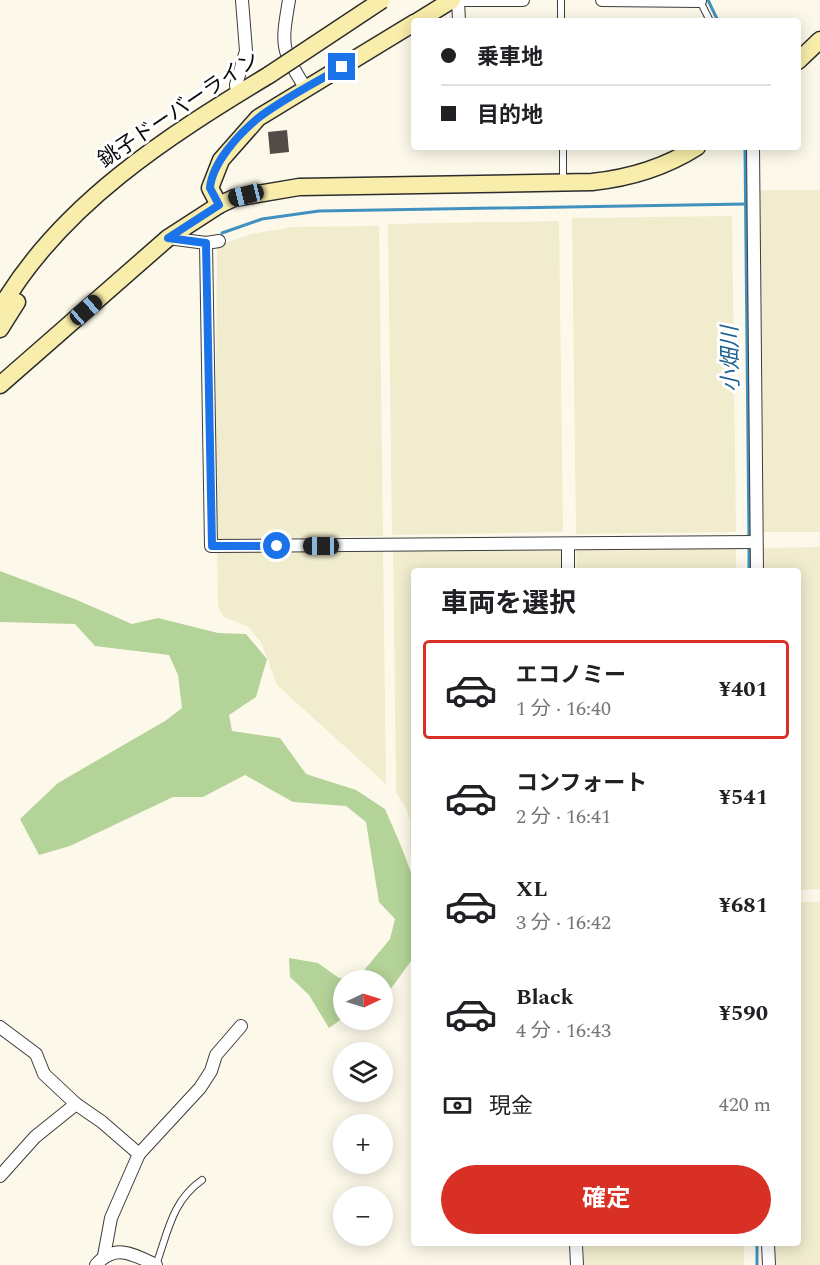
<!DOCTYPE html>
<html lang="ja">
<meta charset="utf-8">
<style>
body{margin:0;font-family:Spectral,"Noto Sans JP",serif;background:#f6f6f6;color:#202124;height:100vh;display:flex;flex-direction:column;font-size:22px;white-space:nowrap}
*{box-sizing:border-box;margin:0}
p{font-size:20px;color:#757577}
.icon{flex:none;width:33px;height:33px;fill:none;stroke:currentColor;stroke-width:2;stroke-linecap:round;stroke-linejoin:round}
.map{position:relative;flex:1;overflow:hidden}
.side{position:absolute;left:411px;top:568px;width:390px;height:678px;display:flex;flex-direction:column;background:#fff;border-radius:6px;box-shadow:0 3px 15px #0003}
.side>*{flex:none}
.banner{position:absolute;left:411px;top:18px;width:390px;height:132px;border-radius:6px;box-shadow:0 3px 15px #0003;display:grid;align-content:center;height:132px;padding:0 30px;background:#fff}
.needle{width:39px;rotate:86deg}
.tools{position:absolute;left:333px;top:970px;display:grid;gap:12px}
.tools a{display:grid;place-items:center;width:60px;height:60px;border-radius:50%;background:#fff;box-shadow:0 3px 15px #0003;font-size:30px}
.end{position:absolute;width:27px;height:27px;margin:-14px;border:8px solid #1a73e8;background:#fff;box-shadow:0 0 0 3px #fff}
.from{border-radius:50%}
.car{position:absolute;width:18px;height:36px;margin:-18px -9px;border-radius:8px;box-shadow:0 0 4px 2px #0007;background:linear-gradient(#222 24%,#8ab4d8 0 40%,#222 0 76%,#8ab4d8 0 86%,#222 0)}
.banner b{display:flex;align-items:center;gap:21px;height:57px;font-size:22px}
.banner b+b{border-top:2px solid #e0e0e0}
.banner i{width:15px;height:15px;background:#202124}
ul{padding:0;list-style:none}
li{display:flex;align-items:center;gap:18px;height:99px;margin:0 12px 9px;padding:0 18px;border:3px solid transparent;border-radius:6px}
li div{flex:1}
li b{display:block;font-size:22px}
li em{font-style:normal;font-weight:700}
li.selected{border-color:#d93025}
li>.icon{width:54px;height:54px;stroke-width:1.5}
h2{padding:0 30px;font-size:27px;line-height:72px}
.pay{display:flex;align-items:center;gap:15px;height:66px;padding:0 30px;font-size:22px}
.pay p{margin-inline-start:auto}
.action{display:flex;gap:12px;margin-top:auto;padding:12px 30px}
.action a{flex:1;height:69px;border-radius:36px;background:#d93025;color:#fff;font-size:24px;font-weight:700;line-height:69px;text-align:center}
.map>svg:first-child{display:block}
.farmland{fill:#f0eccd}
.forest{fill:#b4d398}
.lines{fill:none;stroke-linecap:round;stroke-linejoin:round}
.stream{stroke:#4191c0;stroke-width:3}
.building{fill:#524c48}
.lane-casing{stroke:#3d3d3d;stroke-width:8}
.street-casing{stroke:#3d3d3d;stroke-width:14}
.secondary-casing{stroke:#2c2c2c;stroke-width:19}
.lane{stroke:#fff;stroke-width:6}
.street{stroke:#fff;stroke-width:12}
.secondary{stroke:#f8edaa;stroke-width:16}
.secondary-bridge-casing{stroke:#2c2c2c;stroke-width:19;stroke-linecap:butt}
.secondary-bridge{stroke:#f8edaa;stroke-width:16}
.route{stroke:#1a73e8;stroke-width:8}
.labels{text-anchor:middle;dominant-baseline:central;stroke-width:6;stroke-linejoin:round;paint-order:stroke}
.street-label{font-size:21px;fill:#0a0a0a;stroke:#fff}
.water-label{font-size:22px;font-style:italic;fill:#206290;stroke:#fff}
</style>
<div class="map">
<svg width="820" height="1265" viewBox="0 0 820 1265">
<rect width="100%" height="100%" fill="#fdf9ea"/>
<!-- farmland -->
<g class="farmland">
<polygon points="760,190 820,190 820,532 763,532"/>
<polygon points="732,216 736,532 576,534 572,218"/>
<polygon points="559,221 563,532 392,535 388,224"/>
<polygon points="379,226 383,536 215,539 217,246 251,234 292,227"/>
<polygon points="564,545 564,571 414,572 414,862 410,853 410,823 407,810 396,792 393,549"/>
<polygon points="736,545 736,571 577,571 576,547"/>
<polygon points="820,547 820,889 798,890 798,572 764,571 763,548"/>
<polygon points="383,549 386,784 277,685 261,642 247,626 224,617 218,606 217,551"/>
<polygon points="798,902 820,902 820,1265 772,1265 771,1244 798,1244"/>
<rect x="584" y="1244" width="160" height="21"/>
</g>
<!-- forest -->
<polygon class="forest" points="0,571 77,600 132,624 158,618 218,633 246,634 267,659 256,697 229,715 232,731 280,738 306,774 356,790 385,809 401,846 414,880 414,957 384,998 382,981 344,981 343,1018 329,1028 309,995 290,977 289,958 318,963 339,978 356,980 390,939 395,919 379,902 366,822 346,806 293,802 245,775 203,797 173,797 70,846 39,855 20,819 58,783 165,721 182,708 178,675 169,655 95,646 75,624 0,622"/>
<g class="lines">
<!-- stream -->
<g class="stream">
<polyline points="708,0 718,21"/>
<polyline points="745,147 749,540"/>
<polyline points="222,233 262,219 319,211 746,204"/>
<polyline points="749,546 749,572"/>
<polyline points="757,1244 757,1265"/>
</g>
</g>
<!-- building -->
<polygon class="building" points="287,130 289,152 270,154 268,132"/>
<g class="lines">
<defs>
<g id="lane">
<polyline points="561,0 561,21"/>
<polyline points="700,1 710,21"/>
<polyline points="563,147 563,182"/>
<path d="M156,1265C168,1232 172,1201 202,1180"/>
</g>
<g id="street">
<path d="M289,0C281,47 281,49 306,89"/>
<polyline points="449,0 523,0"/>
<polyline points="602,0 700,1"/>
<polyline points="458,1 459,21"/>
<polyline points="237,94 236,85 246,51 242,0"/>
<polyline points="753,147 757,572"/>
<polyline points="168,238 206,243 219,241"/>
<polyline points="206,243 211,546 756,542"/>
<polyline points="568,544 568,572"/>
<polyline points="0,1027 36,1054 44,1074 76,1104 102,1122 139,1154"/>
<polyline points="0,1176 35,1137 76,1104"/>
<polyline points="576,1244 577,1265"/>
<polyline points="768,1244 769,1265"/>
<polyline points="104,1256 111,1218 139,1154 200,1088 211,1071 216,1055 241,1026"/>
<path d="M96,1265C115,1243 133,1254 156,1265"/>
</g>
<g id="secondary">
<polyline points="418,21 452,0"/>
<polyline points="798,61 820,40"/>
<polyline points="219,205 210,188 221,160 258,118 414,23"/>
<path d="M0,309C61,204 168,136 269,75"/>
<polyline points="0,329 17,302"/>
<path d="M0,385L168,238L219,205L234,198L299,187L592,182C630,178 664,168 697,147"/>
</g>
</defs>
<!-- lane casing -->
<use href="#lane" class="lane-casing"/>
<!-- street casing -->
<use href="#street" class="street-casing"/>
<!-- secondary casing -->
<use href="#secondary" class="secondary-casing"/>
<!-- lane -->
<use href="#lane" class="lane"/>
<!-- street -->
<use href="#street" class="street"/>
<!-- secondary -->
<use href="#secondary" class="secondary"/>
<defs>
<polyline id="secondary-bridge" points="269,75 382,0"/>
</defs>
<!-- secondary-bridge casing -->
<use href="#secondary-bridge" class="secondary-bridge-casing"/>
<!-- secondary-bridge -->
<use href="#secondary-bridge" class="secondary-bridge"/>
</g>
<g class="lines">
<!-- route -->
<path class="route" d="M277,546H212L206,243L168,238L219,205L210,188C212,163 239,134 257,119C279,101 317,82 342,67"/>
</g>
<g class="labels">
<!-- street labels -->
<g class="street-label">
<text transform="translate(179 110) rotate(-34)">銚子ドーバーライン</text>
</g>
<!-- water labels -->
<g class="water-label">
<text transform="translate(731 359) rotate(-91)">小畑川</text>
</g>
</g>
</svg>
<div class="tools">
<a><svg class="needle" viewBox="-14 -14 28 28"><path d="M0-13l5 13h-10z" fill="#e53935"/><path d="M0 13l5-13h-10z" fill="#757577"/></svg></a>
<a><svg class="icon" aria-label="layers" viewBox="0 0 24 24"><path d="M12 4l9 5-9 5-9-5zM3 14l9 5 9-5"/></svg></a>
<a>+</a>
<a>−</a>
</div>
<i class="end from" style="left:277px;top:546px"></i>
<i class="end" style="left:342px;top:67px"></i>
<i class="car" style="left:246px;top:195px;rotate:256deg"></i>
<i class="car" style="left:86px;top:310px;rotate:49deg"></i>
<i class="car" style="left:321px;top:546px;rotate:270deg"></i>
<div class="banner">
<b><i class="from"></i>乗車地</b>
<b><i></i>目的地</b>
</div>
<section class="side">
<h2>車両を選択</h2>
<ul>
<li class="selected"><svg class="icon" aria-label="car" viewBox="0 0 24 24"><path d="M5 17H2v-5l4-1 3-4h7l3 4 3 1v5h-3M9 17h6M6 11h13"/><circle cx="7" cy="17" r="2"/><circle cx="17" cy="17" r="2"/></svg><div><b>エコノミー</b><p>1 分 · 16:40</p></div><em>¥401</em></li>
<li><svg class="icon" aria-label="car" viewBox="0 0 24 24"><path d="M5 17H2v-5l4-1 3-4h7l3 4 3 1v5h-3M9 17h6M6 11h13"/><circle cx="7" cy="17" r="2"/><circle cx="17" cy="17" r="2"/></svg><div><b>コンフォート</b><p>2 分 · 16:41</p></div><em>¥541</em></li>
<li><svg class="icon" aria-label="car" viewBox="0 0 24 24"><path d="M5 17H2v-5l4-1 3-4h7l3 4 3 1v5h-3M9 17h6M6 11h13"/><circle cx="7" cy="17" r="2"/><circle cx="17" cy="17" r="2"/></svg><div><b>XL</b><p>3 分 · 16:42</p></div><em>¥681</em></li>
<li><svg class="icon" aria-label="car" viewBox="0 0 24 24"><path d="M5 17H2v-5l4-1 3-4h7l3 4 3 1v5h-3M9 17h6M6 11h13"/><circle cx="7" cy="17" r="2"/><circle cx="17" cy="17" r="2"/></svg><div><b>Black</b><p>4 分 · 16:43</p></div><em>¥590</em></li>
</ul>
<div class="pay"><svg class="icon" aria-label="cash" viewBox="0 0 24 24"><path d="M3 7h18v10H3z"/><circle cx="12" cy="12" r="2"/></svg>現金<p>420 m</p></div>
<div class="action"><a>確定</a></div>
</section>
</div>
